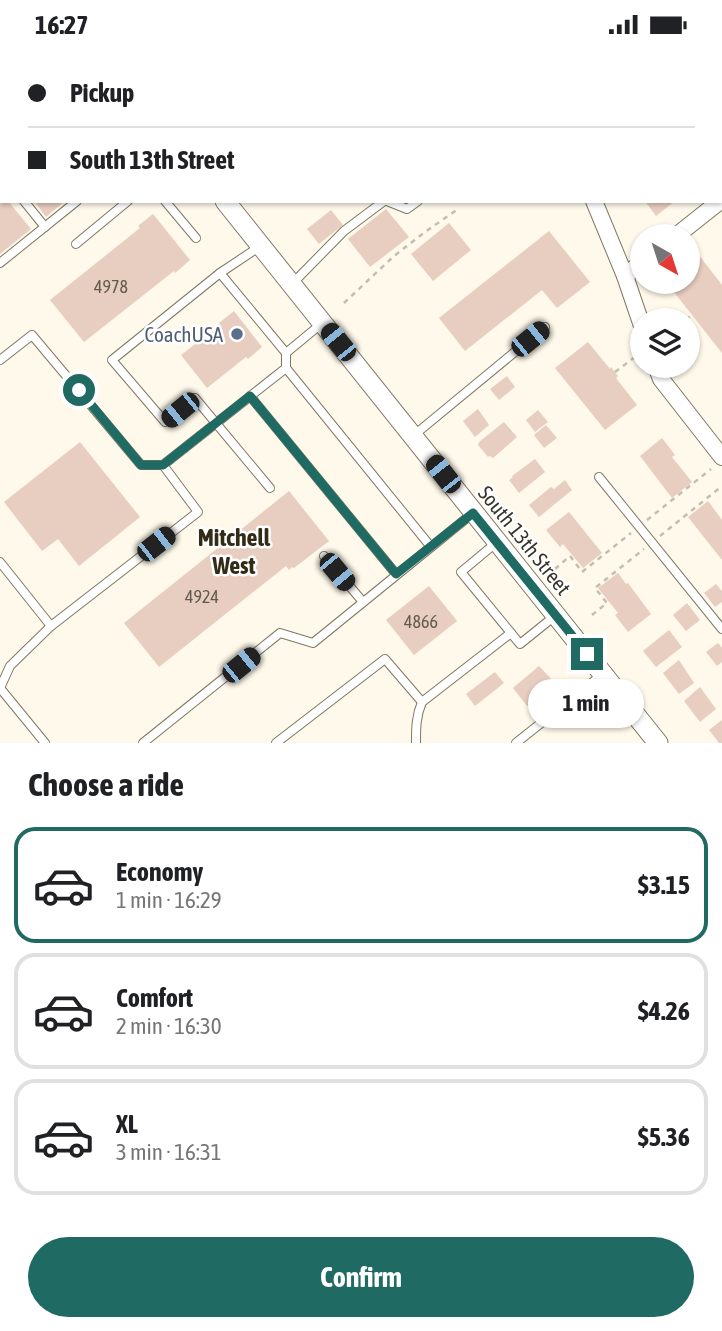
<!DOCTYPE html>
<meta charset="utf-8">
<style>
body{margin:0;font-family:"Asap Condensed",sans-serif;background:#f2f2f2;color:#202124;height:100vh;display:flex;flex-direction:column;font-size:26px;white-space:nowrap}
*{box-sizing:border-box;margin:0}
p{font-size:23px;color:#757577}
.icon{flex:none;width:38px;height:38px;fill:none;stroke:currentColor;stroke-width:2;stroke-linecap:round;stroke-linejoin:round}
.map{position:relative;height:694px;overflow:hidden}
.details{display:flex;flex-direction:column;background:#fff;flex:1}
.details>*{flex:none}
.top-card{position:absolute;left:0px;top:0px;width:723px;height:154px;box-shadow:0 2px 5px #0004;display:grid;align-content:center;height:154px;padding:0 28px;background:#fff}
.needle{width:46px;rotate:141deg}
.buttons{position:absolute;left:630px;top:175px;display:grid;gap:14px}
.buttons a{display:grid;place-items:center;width:70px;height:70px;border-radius:50%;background:#fff;box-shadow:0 2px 5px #0004;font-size:35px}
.end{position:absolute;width:32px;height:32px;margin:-16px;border:9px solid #206a64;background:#fff;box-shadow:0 0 0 4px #fff}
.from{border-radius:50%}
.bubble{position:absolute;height:49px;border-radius:24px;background:#fff;box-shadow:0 2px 5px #0004;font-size:23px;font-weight:700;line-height:49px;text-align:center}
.car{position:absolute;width:21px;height:42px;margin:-21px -10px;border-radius:9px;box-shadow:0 0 5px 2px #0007;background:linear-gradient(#222 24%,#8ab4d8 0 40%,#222 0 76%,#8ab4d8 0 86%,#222 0)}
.top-card b{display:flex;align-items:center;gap:24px;height:66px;font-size:26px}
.top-card b+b{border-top:2px solid #e0e0e0}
.top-card i{width:18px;height:18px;background:#202124}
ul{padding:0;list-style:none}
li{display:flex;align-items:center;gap:21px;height:116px;margin:0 14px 10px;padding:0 14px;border:4px solid #e0e0e0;border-radius:21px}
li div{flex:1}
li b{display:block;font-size:26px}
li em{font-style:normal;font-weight:700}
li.selected{border-color:#206a64}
li>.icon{width:63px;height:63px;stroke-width:1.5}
h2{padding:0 28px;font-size:32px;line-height:84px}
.cta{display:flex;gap:14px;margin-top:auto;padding:14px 28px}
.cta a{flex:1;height:80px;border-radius:42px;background:#206a64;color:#fff;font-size:28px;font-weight:700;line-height:80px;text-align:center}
.status{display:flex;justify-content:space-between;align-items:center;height:49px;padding:0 35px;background:#fff;direction:ltr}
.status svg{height:19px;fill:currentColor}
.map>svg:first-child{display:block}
.building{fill:#e8cdc1}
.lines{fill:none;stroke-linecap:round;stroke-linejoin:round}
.service-casing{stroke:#807862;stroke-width:10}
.minor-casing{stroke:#807862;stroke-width:18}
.tertiary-casing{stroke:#807862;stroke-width:21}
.path{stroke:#c2beb0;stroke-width:2.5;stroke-dasharray:5 5;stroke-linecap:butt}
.service{stroke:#fff;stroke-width:8}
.minor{stroke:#fff;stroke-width:16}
.tertiary{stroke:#fff;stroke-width:19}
.route{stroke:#206a64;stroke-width:9}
.service-dot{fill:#5c6f8a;stroke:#fff;stroke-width:2.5}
.labels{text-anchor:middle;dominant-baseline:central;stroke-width:5;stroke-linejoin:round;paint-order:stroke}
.number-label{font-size:18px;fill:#645b50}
.service-label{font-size:21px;fill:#4e5e75;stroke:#fff;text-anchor:end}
.street-label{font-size:21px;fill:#38352b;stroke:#fff}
.quarter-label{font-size:24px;font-weight:bold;fill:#322b16;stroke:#fff}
</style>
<div class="status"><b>16:27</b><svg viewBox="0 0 49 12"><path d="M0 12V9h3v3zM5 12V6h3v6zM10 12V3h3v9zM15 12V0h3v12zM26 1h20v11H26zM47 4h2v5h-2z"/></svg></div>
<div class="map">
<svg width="722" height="694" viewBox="0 0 722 694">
<rect width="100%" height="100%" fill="#fef9ea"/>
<!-- building -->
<g class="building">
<polygon points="0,152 8,152 31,180 0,205"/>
<polygon points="34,152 65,152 46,168"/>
<polygon points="645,152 675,152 656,167"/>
<polygon points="386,160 409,188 370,218 348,190"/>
<polygon points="331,161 343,176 319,195 307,180"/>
<polygon points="153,165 190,211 175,224 174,222 84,293 50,251 140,179 138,177"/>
<polygon points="449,174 471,201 433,232 411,205"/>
<polygon points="549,182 590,233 557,259 542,241 465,302 439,269"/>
<polygon points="698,205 722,236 722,304 666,233 688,233 688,213"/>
<polygon points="234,262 262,298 248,310 246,308 207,339 181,306 220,276 219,274"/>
<polygon points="588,293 610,320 611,318 618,327 616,329 637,356 605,381 555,319"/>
<polygon points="507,327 515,338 499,351 490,340"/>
<polygon points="478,360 489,376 475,388 463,372"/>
<polygon points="538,361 548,373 535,383 526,371"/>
<polygon points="504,373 517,388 493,409 490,407 488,408 478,396 479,393"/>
<polygon points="546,376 557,389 544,399 534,386"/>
<polygon points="662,389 675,406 672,408 692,433 672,449 640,407"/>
<polygon points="80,393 140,468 79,517 58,490 42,502 4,453"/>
<polygon points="535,410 545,423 519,444 509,431 513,428 512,427"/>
<polygon points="565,431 572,441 539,468 529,456 551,438 554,440"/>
<polygon points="289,442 329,492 294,519 292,518 289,521 286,517 159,618 124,574"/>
<polygon points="708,452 722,471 722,511 688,468"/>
<polygon points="569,463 602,504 583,519 563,495 560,498 546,481"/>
<polygon points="618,524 626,535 628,534 651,565 628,583 615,566 618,564 598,539"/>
<polygon points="716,535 722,542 722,553 715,558 704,544"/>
<polygon points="429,537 457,572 414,606 386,571"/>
<polygon points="687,554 700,571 686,582 673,566"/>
<polygon points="669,581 682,598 656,618 643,602"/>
<polygon points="718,594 722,599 722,613 717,617 706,603"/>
<polygon points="679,611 694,634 679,645 663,624"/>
<polygon points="539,617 555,634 548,640 550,642 535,654 533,652 527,657 513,639"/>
<polygon points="495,623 504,634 475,657 466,645"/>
<polygon points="700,638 716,660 700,673 684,652"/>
<polygon points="722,671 722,694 719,694 709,681"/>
</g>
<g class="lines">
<defs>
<g id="service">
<polyline points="35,0 36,2"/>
<polyline points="297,0 299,2"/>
<polyline points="14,2 17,0"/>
<polyline points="0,13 2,12"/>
<polyline points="0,123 2,125"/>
<polyline points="24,152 45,178"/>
<polyline points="165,152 196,189"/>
<polyline points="387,152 407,160 418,152"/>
<polyline points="76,195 128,152"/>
<polyline points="259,198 220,224 286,304 286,319 431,498"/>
<polyline points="0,214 77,152"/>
<polyline points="220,224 112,311 165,373 195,349 270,439"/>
<polyline points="292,235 344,182 384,152"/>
<polyline points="286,304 321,275"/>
<polyline points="0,311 32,286 141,416 163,416 286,319"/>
<polyline points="250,347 396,525"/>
<polyline points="413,387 545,278"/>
<polyline points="599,428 722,580"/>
<polyline points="497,493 461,523 520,595 556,566"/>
<polyline points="324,507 363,553"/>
<polyline points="0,513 51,577"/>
<polyline points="0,639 10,617 51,577 198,463 163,416"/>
<polyline points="0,639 45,694"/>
<polyline points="143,694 280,584 313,594 473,464"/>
<polyline points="276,694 385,610 422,653"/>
<path d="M416,694C416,679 416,667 422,653L511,584"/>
<polyline points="516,694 603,625"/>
</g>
<g id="minor">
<polyline points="478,0 479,2"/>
<polyline points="364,2 367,0"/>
<polyline points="594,152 625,227 642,277"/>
<polyline points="676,187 720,152"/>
<polyline points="625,227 642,213"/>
<polyline points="656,317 661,330 722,408"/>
</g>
<g id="tertiary">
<polyline points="105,0 106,2"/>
<polyline points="225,152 658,694"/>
</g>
</defs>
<!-- service casing -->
<use href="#service" class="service-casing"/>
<!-- minor casing -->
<use href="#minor" class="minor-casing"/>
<!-- tertiary casing -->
<use href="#tertiary" class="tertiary-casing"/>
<!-- path -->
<g class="path">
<polyline points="344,254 394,207 425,183 458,160"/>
<polyline points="686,271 692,266"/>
<polyline points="615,323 635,308"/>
<polyline points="647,471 711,420"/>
<polyline points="660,487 722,437"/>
<polyline points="555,520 570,507 582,523 631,484"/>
<polyline points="592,566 607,554 595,539 644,500"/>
</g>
<!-- service -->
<use href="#service" class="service"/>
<!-- minor -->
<use href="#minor" class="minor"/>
<!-- tertiary -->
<use href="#tertiary" class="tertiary"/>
</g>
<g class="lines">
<!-- route -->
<polyline class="route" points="79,341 141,416 163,416 250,347 396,525 473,464 587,605"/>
</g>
<!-- markers -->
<circle class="service-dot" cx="237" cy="285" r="7"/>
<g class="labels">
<!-- number labels -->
<g class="number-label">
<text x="111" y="237">4978</text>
<text x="202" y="547">4924</text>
<text x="421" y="572">4866</text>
</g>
<!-- service labels -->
<g class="service-label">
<text x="223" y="285">CoachUSA</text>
</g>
<!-- street labels -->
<g class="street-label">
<text transform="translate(525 491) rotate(51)">South 13th Street</text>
</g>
<!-- quarter labels -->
<g class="quarter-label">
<text x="234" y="488">Mitchell<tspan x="234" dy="28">West</tspan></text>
</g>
</g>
</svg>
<div class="buttons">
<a><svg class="needle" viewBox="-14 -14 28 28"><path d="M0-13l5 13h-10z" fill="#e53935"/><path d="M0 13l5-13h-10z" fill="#757577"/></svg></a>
<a><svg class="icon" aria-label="layers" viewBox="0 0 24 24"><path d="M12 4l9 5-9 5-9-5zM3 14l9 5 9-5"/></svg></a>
</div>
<i class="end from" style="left:79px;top:341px"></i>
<i class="end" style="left:587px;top:605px"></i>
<div class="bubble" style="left:528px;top:630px;width:116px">1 min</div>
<i class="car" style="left:530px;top:290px;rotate:51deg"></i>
<i class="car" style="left:338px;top:293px;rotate:321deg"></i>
<i class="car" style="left:180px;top:361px;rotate:231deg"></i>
<i class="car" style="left:443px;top:425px;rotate:322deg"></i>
<i class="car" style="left:156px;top:495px;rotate:52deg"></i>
<i class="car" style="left:337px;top:523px;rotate:140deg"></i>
<i class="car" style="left:241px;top:616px;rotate:51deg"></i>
<div class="top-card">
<b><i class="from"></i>Pickup</b>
<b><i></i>South 13th Street</b>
</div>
</div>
<section class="details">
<h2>Choose a ride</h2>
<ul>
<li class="selected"><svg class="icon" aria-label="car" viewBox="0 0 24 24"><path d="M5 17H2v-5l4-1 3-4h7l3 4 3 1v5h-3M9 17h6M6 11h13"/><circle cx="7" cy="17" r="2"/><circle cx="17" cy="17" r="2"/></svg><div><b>Economy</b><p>1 min · 16:29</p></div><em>$3.15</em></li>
<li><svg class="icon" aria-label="car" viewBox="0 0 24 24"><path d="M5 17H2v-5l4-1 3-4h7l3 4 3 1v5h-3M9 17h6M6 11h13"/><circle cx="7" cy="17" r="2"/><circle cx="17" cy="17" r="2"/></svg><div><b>Comfort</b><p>2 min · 16:30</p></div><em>$4.26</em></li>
<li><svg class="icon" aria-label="car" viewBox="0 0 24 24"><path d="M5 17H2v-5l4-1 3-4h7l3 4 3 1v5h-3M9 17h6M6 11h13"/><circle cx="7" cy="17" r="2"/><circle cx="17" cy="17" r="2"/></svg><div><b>XL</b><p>3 min · 16:31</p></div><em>$5.36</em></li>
</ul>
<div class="cta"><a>Confirm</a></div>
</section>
